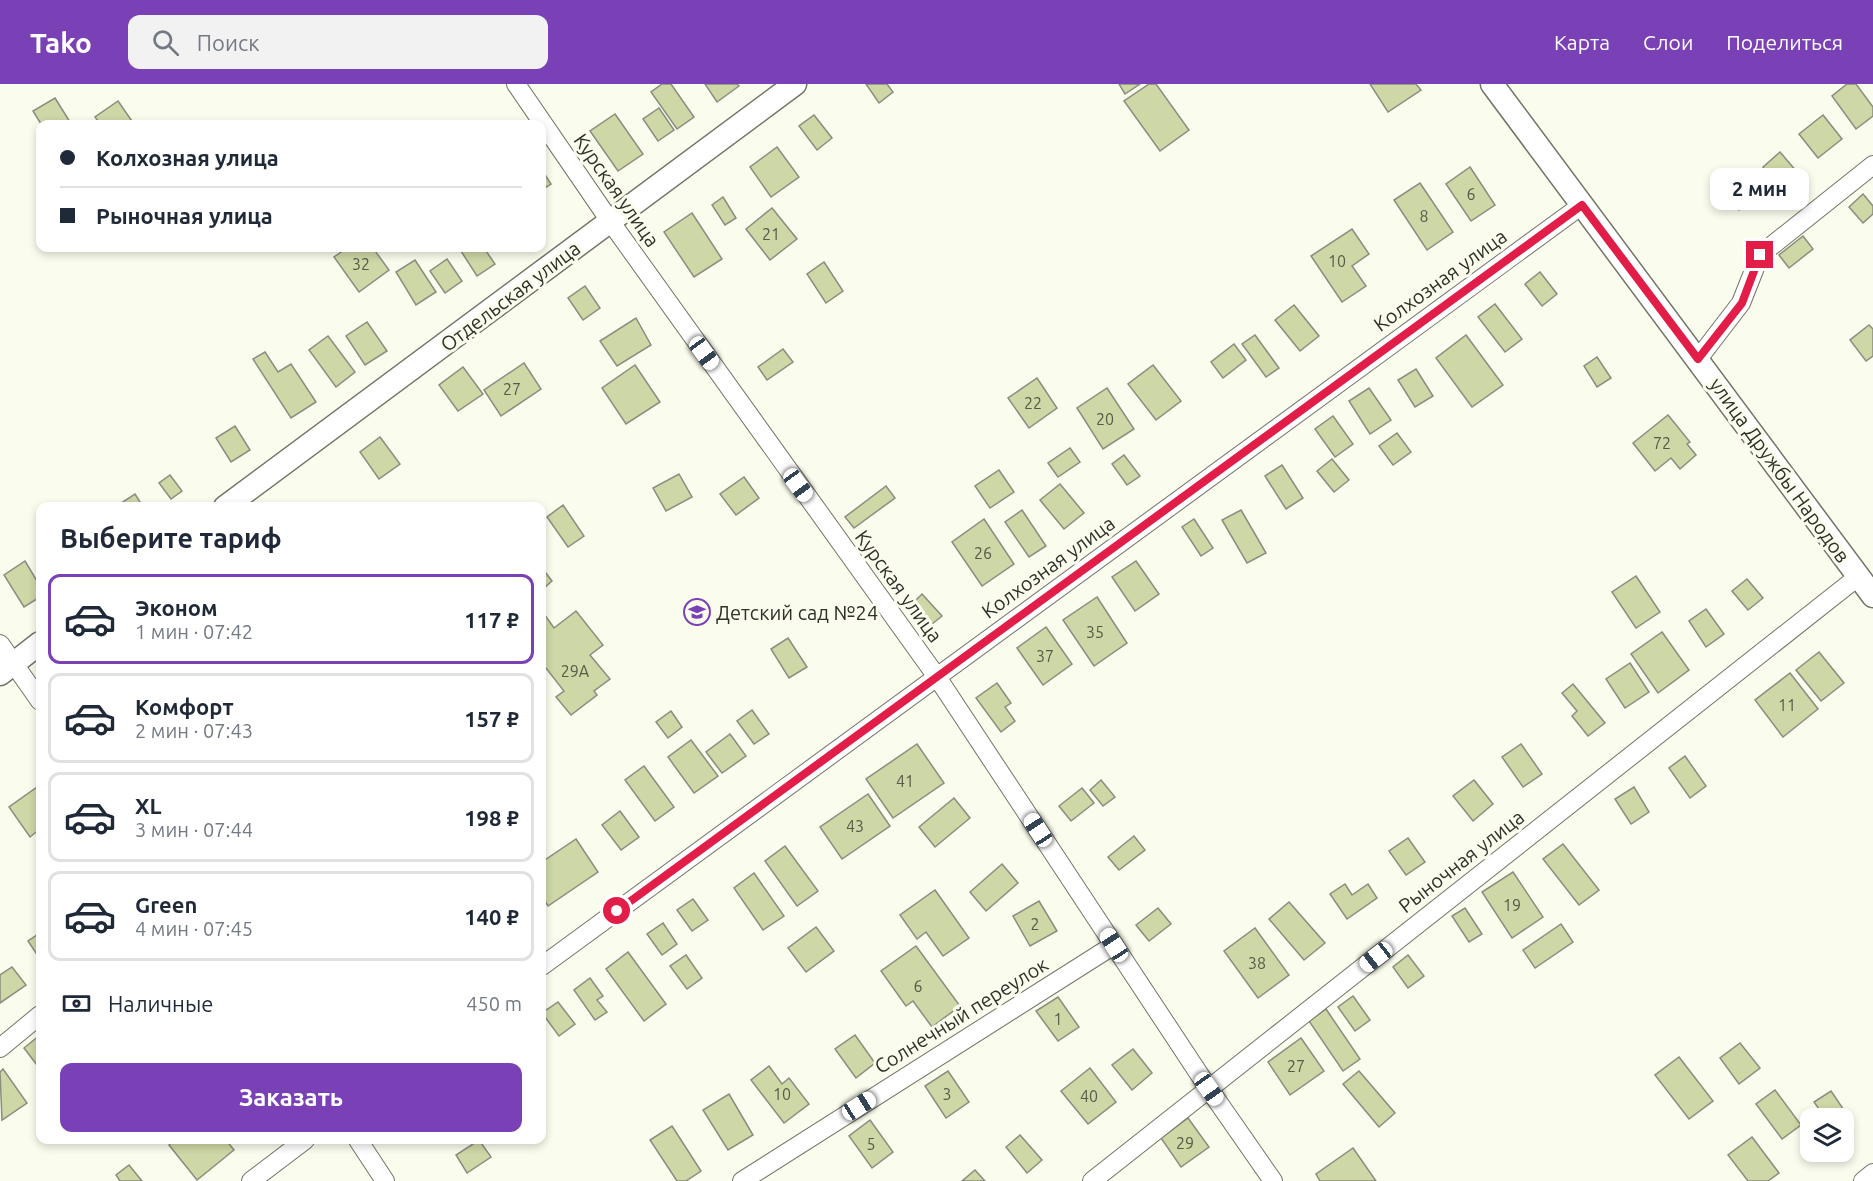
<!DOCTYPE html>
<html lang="ru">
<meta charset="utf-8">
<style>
body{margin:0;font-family:Ubuntu,sans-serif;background:#f2f2f3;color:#1f2937;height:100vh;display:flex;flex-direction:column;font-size:22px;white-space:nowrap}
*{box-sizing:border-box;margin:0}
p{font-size:20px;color:#747a83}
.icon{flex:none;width:33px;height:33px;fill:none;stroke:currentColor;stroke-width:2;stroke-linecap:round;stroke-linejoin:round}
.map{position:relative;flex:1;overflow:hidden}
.panel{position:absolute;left:36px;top:418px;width:510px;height:642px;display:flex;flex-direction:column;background:#fff;border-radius:12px;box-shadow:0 3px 9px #0003}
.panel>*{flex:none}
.banner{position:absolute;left:36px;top:36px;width:510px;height:132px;border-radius:12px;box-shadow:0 3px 9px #0003;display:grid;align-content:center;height:132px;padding:0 24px;background:#fff}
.controls{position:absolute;left:1800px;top:1024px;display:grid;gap:12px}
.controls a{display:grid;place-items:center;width:54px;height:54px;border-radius:12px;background:#fff;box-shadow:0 3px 9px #0003;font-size:30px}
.end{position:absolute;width:27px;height:27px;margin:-14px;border:8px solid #e11d48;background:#fff;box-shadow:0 0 0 3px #fff}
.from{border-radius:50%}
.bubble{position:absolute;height:42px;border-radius:12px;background:#fff;box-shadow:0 3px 9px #0003;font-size:20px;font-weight:700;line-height:42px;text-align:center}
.car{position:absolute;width:18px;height:36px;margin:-18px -9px;border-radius:8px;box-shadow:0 0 4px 2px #0007;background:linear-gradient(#fff 24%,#345 0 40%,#fff 0 76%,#345 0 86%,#fff 0)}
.banner b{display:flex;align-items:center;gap:21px;height:57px;font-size:22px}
.banner b+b{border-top:2px solid #e0e1e3}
.banner i{width:15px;height:15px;background:#1f2937}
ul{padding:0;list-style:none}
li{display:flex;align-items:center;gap:18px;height:90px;margin:0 12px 9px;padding:0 12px;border:3px solid #e0e1e3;border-radius:12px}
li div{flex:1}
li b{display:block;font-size:22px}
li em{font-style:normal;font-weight:700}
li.current{border-color:#7a41b7}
li>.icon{width:54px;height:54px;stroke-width:1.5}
h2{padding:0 24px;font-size:27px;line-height:72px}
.pay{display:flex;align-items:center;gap:15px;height:66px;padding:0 24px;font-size:22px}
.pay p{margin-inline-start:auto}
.button{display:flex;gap:12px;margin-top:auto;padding:12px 24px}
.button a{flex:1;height:69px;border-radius:12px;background:#7a41b7;color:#fff;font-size:24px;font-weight:700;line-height:69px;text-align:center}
header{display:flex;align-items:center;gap:36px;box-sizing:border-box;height:84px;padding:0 30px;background:#7a41b7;color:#fff}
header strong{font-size:28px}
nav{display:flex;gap:33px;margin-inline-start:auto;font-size:21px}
.search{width:420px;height:54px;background:#f2f2f3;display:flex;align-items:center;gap:15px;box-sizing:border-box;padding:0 21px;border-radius:12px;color:#747a83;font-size:22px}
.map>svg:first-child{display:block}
.building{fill:#ced7a6;stroke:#8a8d7f;stroke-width:1.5}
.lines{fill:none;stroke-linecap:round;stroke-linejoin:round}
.minor-casing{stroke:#727466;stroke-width:20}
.tertiary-casing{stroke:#727466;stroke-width:25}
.minor{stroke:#fff;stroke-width:18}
.tertiary{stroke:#fff;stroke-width:22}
.route{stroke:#e11d48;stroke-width:8}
.labels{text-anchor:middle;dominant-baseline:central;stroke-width:6;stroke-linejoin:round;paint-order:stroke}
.number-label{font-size:16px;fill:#575a49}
.street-label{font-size:20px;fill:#2f302a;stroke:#fafded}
.poi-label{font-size:20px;fill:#2f302a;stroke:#fafded;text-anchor:start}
</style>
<header>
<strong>Tako</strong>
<div class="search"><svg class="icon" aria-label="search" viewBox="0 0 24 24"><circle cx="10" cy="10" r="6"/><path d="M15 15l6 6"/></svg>Поиск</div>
<nav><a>Карта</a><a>Слои</a><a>Поделиться</a></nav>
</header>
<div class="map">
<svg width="1873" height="1097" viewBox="0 0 1873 1097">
<rect width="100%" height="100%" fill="#fafded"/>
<!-- building -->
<g class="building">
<polygon points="662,0 671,0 694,33 677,45 651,8"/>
<polygon points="705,0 737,0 739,2 717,18"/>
<polygon points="866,0 887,0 893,8 879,19"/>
<polygon points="1119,0 1140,0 1125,10"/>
<polygon points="1149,0 1156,0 1189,46 1160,67 1124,17"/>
<polygon points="1370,0 1416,0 1421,6 1388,28"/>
<polygon points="1847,0 1856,0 1873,23 1873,32 1856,45 1832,12"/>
<polygon points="55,14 70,38 65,40 41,40 33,27"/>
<polygon points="118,17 134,40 100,40 95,33"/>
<polygon points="659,24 674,46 658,57 643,35"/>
<polygon points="615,30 643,70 618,87 590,47"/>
<polygon points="814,31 832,54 817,66 799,42"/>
<polygon points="1823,31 1842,55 1818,74 1799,50"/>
<polygon points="777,63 799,93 771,113 750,83"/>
<polygon points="1780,68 1797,88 1780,103 1763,83"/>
<polygon points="1470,83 1495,121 1471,137 1446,100"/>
<polygon points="542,86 551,100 542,106"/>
<polygon points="1420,99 1453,148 1427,166 1394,116"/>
<polygon points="1738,102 1750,118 1739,126 1727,110"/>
<polygon points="1863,110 1873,122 1873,130 1863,139 1849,123"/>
<polygon points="723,113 736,134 725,141 712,121"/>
<polygon points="772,124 797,155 770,176 746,145"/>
<polygon points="692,129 722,175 694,193 664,148"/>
<polygon points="1352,145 1369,170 1352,182 1366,202 1342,218 1311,172"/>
<polygon points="1803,152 1813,165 1789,184 1779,171"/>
<polygon points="347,164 373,164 389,186 359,208 334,173"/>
<polygon points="459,164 484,164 495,180 477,192"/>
<polygon points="447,175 462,197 445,209 430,187"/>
<polygon points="415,176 436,208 416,221 396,188"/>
<polygon points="824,178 843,207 826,219 807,190"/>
<polygon points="1540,188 1557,210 1542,222 1525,200"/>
<polygon points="585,202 600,224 583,236 568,214"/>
<polygon points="1495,220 1522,255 1505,268 1478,233"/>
<polygon points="1294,221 1319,252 1300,267 1275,236"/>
<polygon points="636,234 651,261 617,282 600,257"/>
<polygon points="367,238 387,267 365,281 346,252"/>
<polygon points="1869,241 1873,245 1873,272 1866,277 1850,256"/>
<polygon points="1255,251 1279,284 1266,293 1242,260"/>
<polygon points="1466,251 1503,301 1472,323 1436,274"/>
<polygon points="328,252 355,288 336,303 309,266"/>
<polygon points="1234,260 1246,276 1223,294 1211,278"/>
<polygon points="783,265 793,278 767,296 758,283"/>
<polygon points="265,268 278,288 291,280 316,318 291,334 253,275"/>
<polygon points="1597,273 1611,294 1597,303 1584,282"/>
<polygon points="524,279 541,305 501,332 484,306"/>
<polygon points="635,281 660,318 626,340 602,304"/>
<polygon points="1153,281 1181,317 1156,336 1128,300"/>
<polygon points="463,283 483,310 458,327 439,301"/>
<polygon points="1416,285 1433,312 1415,323 1398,296"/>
<polygon points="1037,294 1057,324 1029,344 1008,314"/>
<polygon points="1107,304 1134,345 1103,365 1077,324"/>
<polygon points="1369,304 1391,336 1370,350 1349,317"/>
<polygon points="1668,331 1690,358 1687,360 1696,371 1680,385 1671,374 1655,387 1633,359"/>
<polygon points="1333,332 1353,360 1335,373 1315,345"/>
<polygon points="235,342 250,366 231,378 216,354"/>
<polygon points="1397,349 1411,368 1393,381 1379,362"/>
<polygon points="380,353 400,380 379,395 360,368"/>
<polygon points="1070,364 1080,378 1058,393 1048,379"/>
<polygon points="1124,371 1140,392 1127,401 1112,380"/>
<polygon points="1332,375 1349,396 1334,408 1317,387"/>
<polygon points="1282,381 1303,414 1286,425 1265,392"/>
<polygon points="999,386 1014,408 990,424 975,402"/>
<polygon points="679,390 692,413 666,427 653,404"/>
<polygon points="170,391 182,407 171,415 159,399"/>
<polygon points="744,393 759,414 736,431 720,410"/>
<polygon points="1060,400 1084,429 1064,445 1040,416"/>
<polygon points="886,402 895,414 854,444 845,433"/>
<polygon points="135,410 143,423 119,423 118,421"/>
<polygon points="563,421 584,452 568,463 547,433"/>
<polygon points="1022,426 1046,462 1029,473 1005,438"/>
<polygon points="1241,426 1266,469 1247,479 1222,436"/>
<polygon points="984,435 1014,480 982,502 952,458"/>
<polygon points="1194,435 1213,464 1201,472 1182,443"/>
<polygon points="25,477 40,502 40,513 24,523 4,491"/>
<polygon points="1136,477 1159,510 1135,527 1112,493"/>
<polygon points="542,484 552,497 542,506"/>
<polygon points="1636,492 1660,528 1636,544 1612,508"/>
<polygon points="1747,495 1763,514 1748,526 1732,507"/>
<polygon points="922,510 942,532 932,540 913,519"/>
<polygon points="1097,513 1127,559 1094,582 1063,536"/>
<polygon points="1706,525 1724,550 1706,563 1689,537"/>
<polygon points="542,527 554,544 576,527 603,561 590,571 610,595 594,607 597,611 571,631 556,613 564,607 542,579"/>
<polygon points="1046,543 1072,580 1043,601 1017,564"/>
<polygon points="1662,548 1689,586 1658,609 1631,570"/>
<polygon points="788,554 807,583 789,594 771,565"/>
<polygon points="1819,568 1844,599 1821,617 1796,586"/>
<polygon points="1630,579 1649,608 1625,624 1606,595"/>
<polygon points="1790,589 1818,625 1783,653 1755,616"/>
<polygon points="997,599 1011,619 1005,623 1015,637 1001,648 976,614"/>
<polygon points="1573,600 1605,639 1588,652 1572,632 1577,627 1562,609"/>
<polygon points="752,626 769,650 754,660 737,637"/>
<polygon points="671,627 682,643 668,654 656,638"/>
<polygon points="730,650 746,672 722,689 706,668"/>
<polygon points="691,656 718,692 694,709 668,673"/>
<polygon points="917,660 944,699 893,734 866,695"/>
<polygon points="1521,660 1542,690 1523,703 1502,673"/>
<polygon points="1685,672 1706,702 1690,714 1669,684"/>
<polygon points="644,682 674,723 655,737 625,696"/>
<polygon points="1101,696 1115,713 1103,722 1090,706"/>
<polygon points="1474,696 1493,720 1473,737 1453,712"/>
<polygon points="40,701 40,745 30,753 9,723"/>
<polygon points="1634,703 1649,728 1631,740 1615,715"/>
<polygon points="1082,704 1094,719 1071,737 1059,722"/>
<polygon points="868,710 890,742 842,775 820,743"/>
<polygon points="954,714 970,734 935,763 919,743"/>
<polygon points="620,727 639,753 621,766 602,741"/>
<polygon points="1134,752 1145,766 1119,786 1108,773"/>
<polygon points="1408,754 1425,778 1406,791 1389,767"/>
<polygon points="576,755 598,788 548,822 542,812 542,778"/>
<polygon points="1563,760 1599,806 1579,821 1543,775"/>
<polygon points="785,762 818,807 797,822 765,777"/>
<polygon points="1002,780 1018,799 986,827 970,808"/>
<polygon points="1513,788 1543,833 1512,854 1482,808"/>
<polygon points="754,789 784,832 763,846 734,804"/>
<polygon points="1345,800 1352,811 1368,800 1377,814 1347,835 1330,810"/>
<polygon points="935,806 969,854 943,872 926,848 917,855 900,831"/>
<polygon points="693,815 708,836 692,847 677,826"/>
<polygon points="1039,817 1057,847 1030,862 1013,832"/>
<polygon points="1289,818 1325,859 1304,876 1269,835"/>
<polygon points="1158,824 1171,840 1149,857 1136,841"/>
<polygon points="1465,824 1482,850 1469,858 1452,832"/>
<polygon points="663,839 677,860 662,871 647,850"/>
<polygon points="1561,840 1573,858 1535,884 1523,866"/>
<polygon points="816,843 834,867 806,888 788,864"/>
<polygon points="1255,844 1289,891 1258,914 1224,867"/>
<polygon points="40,849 40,875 28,857"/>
<polygon points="916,862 960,922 932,943 913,917 906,922 881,887"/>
<polygon points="628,868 666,920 644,937 606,885"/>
<polygon points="686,871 702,894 687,905 670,882"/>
<polygon points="1408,871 1424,892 1408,904 1393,883"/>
<polygon points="12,883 26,901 0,919 0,891"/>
<polygon points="590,894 603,912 597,916 607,928 595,936 574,906"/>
<polygon points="1353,912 1370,936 1355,947 1338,923"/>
<polygon points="1058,913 1079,943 1058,957 1036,927"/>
<polygon points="558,918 575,940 559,952 542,929"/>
<polygon points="1326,925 1360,975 1343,987 1309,937"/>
<polygon points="40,951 40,985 24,964"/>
<polygon points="855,951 875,979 856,994 835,965"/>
<polygon points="1301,954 1324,987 1290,1011 1268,978"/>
<polygon points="1740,959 1760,984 1739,1000 1720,974"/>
<polygon points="1133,965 1152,989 1132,1006 1112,981"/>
<polygon points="1679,973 1713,1017 1689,1035 1655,991"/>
<polygon points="769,982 782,1000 789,994 809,1020 784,1039 751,996"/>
<polygon points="1090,984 1116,1018 1088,1040 1061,1007"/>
<polygon points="3,985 27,1019 2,1036 0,988"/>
<polygon points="948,987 969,1018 946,1034 925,1002"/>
<polygon points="1359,987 1395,1029 1379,1043 1343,1000"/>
<polygon points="1775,1006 1801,1041 1782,1055 1756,1020"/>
<polygon points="1831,1007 1848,1032 1844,1035 1826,1035 1814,1018"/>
<polygon points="729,1010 753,1051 728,1066 703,1026"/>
<polygon points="1188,1034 1209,1063 1181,1083 1161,1054"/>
<polygon points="870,1036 893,1068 872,1084 849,1052"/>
<polygon points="672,1042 701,1087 686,1097 677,1097 650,1056"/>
<polygon points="1020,1051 1042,1076 1027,1089 1006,1063"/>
<polygon points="1752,1053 1779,1089 1768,1097 1748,1097 1728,1071"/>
<polygon points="175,1056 226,1056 234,1066 197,1096 169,1061"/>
<polygon points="479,1056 491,1073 467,1089 456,1071"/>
<polygon points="1353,1064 1376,1097 1320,1097 1316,1090"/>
<polygon points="129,1081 142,1097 120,1097 116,1091"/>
<polygon points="975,1086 985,1097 962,1097"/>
</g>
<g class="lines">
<defs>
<g id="minor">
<polyline points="516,0 610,137 937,593 1209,1005 1273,1097"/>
<polyline points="1698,275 1741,219 1760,171 1873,81"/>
<polyline points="0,560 40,617"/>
<polyline points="542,882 1582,121"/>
<polyline points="0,964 40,931"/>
<polyline points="358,1056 385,1097"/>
<polyline points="251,1097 305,1056"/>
<polyline points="742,1097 1114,861"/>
<polyline points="1092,1097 1859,492"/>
<polyline points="1863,1097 1873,1089"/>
</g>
<g id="tertiary">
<polyline points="1492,0 1873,512"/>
<polyline points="225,423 795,0"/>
<polyline points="0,590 40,559"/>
</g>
</defs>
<!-- minor casing -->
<use href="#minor" class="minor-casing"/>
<!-- tertiary casing -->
<use href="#tertiary" class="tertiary-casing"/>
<!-- minor -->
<use href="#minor" class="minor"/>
<!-- tertiary -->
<use href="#tertiary" class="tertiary"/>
</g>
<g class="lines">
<!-- route -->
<polyline class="route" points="617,827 1582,121 1698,275 1742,219 1760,171"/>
</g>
<!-- icons -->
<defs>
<symbol id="school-ring" viewBox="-11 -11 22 22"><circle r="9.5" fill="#fafded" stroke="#7a41b7" stroke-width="1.5"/><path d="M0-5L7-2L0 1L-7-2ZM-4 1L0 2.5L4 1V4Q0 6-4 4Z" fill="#7a41b7"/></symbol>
</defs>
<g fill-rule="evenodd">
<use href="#school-ring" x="682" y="513" width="30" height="30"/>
</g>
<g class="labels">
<!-- number labels -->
<g class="number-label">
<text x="1471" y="110">6</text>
<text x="1424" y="132">8</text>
<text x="771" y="150">21</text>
<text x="1337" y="177">10</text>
<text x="361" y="180">32</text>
<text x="512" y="305">27</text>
<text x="1033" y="319">22</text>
<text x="1105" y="335">20</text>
<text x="1662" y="359">72</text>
<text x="983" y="469">26</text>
<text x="1095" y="548">35</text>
<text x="1045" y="572">37</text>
<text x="575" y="587">29А</text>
<text x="1787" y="621">11</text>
<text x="905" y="697">41</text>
<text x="855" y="742">43</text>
<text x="1512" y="821">19</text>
<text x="1035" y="840">2</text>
<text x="1257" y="879">38</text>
<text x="918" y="902">6</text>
<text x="1058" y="935">1</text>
<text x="1296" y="982">27</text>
<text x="782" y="1010">10</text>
<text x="947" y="1010">3</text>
<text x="1089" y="1012">40</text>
<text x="1185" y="1059">29</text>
<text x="871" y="1060">5</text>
</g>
<!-- street labels -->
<g class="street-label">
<text transform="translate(617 106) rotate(55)">Курская улица</text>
<text transform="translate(1440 196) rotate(-36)">Колхозная улица</text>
<text transform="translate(510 212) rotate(-37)">Отдельская улица</text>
<text transform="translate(1780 386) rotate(54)">улица Дружбы Народов</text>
<text transform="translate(1048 483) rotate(-36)">Колхозная улица</text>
<text transform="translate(899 502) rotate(54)">Курская улица</text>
<text transform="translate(1461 777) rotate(-38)">Рыночная улица</text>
<text transform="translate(961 931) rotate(-32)">Солнечный переулок</text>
</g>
<!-- poi labels -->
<g class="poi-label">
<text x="716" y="528">Детский сад №24</text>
</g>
</g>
</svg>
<div class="controls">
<a><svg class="icon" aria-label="layers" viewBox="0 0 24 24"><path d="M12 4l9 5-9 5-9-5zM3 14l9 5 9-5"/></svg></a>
</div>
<i class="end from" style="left:617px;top:827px"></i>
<i class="end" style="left:1760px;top:171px"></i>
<div class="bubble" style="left:1710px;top:84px;width:99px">2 мин</div>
<i class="car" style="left:704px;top:269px;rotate:144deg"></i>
<i class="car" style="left:798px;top:401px;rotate:144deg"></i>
<i class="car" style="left:1038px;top:746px;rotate:327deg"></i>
<i class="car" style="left:1114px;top:861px;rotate:327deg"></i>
<i class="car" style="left:1376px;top:873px;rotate:232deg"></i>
<i class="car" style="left:1209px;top:1005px;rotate:145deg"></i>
<i class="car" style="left:859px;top:1022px;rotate:58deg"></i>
<div class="banner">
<b><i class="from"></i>Колхозная улица</b>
<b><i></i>Рыночная улица</b>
</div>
<section class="panel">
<h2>Выберите тариф</h2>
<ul>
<li class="current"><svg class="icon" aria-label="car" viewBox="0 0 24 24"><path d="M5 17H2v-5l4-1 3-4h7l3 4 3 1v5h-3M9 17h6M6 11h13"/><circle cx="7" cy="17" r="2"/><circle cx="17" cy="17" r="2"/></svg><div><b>Эконом</b><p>1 мин · 07:42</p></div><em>117 ₽</em></li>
<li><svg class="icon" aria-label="car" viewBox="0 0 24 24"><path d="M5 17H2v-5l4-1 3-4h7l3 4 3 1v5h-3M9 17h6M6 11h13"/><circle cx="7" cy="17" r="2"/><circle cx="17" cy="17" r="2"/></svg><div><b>Комфорт</b><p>2 мин · 07:43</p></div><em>157 ₽</em></li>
<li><svg class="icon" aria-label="car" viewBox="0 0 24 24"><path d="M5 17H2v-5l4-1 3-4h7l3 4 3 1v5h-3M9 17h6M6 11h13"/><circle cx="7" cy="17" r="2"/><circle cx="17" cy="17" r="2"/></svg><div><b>XL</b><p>3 мин · 07:44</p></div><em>198 ₽</em></li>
<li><svg class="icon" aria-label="car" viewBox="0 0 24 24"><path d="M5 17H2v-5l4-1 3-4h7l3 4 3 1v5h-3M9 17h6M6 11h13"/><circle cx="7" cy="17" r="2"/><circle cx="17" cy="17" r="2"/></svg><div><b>Green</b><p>4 мин · 07:45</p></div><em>140 ₽</em></li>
</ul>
<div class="pay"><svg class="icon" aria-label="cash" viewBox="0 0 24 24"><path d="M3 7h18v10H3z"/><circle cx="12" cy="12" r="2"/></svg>Наличные<p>450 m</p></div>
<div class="button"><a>Заказать</a></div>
</section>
</div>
